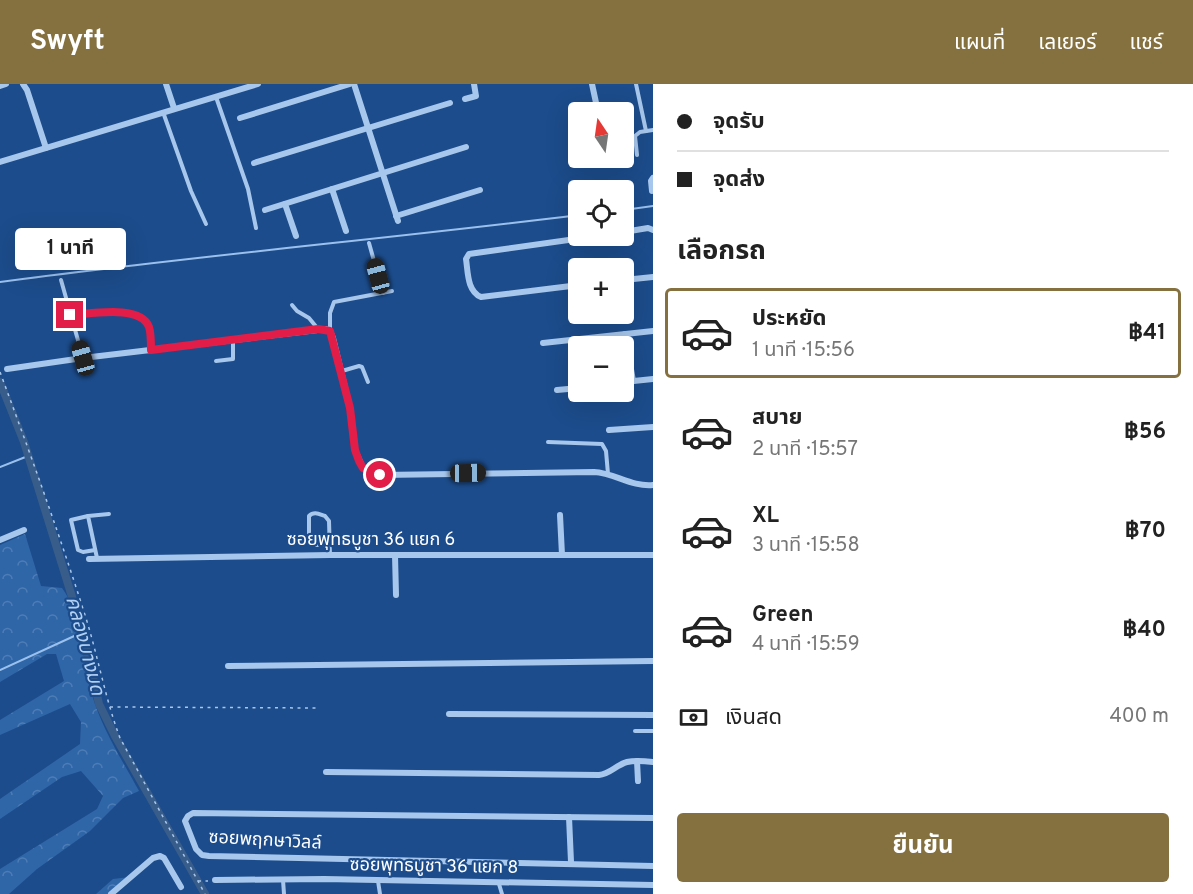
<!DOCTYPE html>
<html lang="th">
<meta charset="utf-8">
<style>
body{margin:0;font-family:Overpass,"Noto Sans Thai",sans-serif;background:#f6f6f6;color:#222;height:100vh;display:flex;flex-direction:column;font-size:22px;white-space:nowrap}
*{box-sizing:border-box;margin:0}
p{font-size:20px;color:#767676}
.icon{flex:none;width:33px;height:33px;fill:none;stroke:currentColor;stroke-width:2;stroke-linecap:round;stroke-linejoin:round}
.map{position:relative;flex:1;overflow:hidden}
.sheet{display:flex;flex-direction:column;background:#fff;width:540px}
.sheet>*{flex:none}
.hud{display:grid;align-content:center;height:132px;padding:0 24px;background:#fff}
.needle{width:39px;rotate:347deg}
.tools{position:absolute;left:568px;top:18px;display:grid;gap:12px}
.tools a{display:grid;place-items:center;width:66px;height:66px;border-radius:6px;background:#fff;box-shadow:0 6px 24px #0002;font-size:30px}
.end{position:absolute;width:27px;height:27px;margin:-14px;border:8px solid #e11d48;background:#fff;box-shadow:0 0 0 3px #fff}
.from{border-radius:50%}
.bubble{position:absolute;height:42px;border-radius:6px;background:#fff;box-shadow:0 6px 24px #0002;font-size:20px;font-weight:700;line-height:42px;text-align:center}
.car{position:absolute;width:18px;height:36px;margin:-18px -9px;border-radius:8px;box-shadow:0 0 4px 2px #0007;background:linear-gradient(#222 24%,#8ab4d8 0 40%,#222 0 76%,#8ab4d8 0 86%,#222 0)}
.hud b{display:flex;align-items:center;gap:21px;height:57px;font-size:22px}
.hud b+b{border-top:2px solid #e0e0e0}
.hud i{width:15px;height:15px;background:#222}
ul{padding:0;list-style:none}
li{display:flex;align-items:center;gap:18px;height:90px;margin:0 12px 9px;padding:0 12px;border:3px solid transparent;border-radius:6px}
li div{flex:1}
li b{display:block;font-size:22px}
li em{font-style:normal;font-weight:700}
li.on{border-color:#857140}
li>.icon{width:54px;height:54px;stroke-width:1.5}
h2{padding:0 24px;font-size:27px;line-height:72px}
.pay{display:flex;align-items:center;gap:15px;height:66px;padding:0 24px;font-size:22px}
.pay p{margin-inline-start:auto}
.primary-button{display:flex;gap:12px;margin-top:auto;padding:12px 24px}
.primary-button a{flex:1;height:69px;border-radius:6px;background:#857140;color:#fff;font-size:24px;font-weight:700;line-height:69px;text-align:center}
header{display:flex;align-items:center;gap:36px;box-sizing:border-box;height:84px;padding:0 30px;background:#857140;color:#fff}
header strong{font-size:28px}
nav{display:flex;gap:33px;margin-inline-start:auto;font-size:21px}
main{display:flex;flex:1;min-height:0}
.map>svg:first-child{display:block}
.forest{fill:url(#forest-crowns)}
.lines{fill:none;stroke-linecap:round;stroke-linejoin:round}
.stream{stroke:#9ac1ee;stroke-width:2}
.canal{stroke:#395d8a;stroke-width:8}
.path{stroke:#a7c7ec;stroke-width:1.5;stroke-dasharray:3 4.5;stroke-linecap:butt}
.service{stroke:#a7c7ec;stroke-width:4}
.minor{stroke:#a7c7ec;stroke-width:6}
.route{stroke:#e11d48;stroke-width:8}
.labels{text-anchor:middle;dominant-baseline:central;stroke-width:4.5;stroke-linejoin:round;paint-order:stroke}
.street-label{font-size:18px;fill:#fff;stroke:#1c4c8b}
.water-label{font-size:20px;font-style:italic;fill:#b3d1f4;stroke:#1c4c8b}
</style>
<header>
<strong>Swyft</strong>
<nav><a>แผนที่</a><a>เลเยอร์</a><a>แชร์</a></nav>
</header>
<main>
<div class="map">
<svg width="653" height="810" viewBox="0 0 653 810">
<defs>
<pattern id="forest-crowns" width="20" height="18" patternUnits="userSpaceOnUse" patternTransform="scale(1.5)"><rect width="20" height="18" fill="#2f66a8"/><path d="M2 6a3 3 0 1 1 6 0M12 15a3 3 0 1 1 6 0" fill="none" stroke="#4e7db5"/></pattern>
</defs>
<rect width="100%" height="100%" fill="#1c4c8b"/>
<!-- forest -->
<g class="forest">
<path d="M25,450L41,502L62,504C81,529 83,580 92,611C102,645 122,676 139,707L123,714L90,747L37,785L9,810H0V785L97,725L103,712L81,687L62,693L0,735V715L80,660L81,638L70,620L0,651V636L64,597L56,570H47L0,598V461Z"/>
<polygon points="130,793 109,810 96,810 113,795"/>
</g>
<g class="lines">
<!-- stream -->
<g class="stream">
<polyline points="624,126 653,122"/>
<path d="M0,198C193,172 386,155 579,131"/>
<polyline points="0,383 28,372"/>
<polyline points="0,586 83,548"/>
</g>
<!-- canal -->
<polyline class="canal" points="0,298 24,358 82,545 99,620 115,652 205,810"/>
<!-- path -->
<g class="path">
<path d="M0,288C30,369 59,449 85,531C98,572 105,614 120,654L205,810"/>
<polyline points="110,623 319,624"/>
<polyline points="198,797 208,797"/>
</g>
<!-- service -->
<g class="service">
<polyline points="636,0 646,47"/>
<polyline points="216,13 248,105 256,144"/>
<polyline points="163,28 191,107 206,140"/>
<polyline points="637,71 635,52 640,48 653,46"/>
<polyline points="369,159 383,209"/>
<polyline points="61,196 83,274"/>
<polyline points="292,221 297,227 309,234 318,245"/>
<path d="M70,231C87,230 135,222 146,237C151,245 150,256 151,265"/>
<polyline points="330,246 330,229 334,218 392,207"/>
<polyline points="216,277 233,275 233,256"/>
<polyline points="342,287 359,282 362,283 368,298"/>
<polyline points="548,358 602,360 606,367 608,390"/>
<polyline points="88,432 71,436 78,466 83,468 95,466"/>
<path d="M329,461H313L309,458V432C314,427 319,430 325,432L329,437L330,471"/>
<polyline points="97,474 88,432 109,430"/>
<polyline points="635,647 653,647"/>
<polyline points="283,796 284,810"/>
<polyline points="378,797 380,810"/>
<polyline points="499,800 502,810"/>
</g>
<!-- minor -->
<g class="minor">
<polyline points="23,0 27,6 46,64"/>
<polyline points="166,0 174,24"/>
<polyline points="354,0 398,137"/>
<polyline points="592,0 598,28"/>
<polyline points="0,2 6,0"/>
<polyline points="465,15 476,12 474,0"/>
<polyline points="240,34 350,0"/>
<polyline points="0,78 258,0"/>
<polyline points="254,79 450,19"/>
<polyline points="332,105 346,147"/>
<polyline points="652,107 651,97 653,94"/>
<polyline points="285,120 296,152"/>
<polyline points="265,126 466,63"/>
<polyline points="396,132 480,106"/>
<polyline points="624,148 648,144 653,146"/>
<polyline points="624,196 653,193"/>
<path d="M579,201L481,213C467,207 468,188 466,175L469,170L476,169L597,152"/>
<polyline points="625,250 633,297"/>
<polyline points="543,259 653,247"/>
<path d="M7,285L83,274L326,245L330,247L333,254L350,324L355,366L363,384L380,391L594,388C615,389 631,403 653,401"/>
<polyline points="624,298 653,295"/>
<polyline points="557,306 579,304"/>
<polyline points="609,346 653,343"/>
<polyline points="560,431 562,471"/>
<polyline points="0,456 24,446"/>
<polyline points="395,471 396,511"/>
<polyline points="89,475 330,471 653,471"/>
<polyline points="228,582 653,577"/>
<polyline points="449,630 653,631"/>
<polyline points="637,677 638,697"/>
<path d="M326,688L599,691C610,690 616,681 627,678C635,676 645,677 653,678"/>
<polyline points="569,733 571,778"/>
<polyline points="653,734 193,729 188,732 185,737 196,765 202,771 209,772 653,782"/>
<polyline points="215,796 324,795 653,801"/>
<polyline points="111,810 153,774 160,772 164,774 181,803"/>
</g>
</g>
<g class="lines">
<!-- route -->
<path class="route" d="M70,231C90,230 141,220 149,243C151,249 151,259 151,266L318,245L330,247L350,324L355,366L359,377L363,384L380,391"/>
</g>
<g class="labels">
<!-- street labels -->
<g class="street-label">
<text x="371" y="456">ซอยพุทธบูชา 36 แยก 6</text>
<text transform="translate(265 757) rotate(3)">ซอยพฤกษาวิลล์</text>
<text transform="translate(434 783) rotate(1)">ซอยพุทธบูชา 36 แยก 8</text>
</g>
<!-- water labels -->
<g class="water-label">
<text transform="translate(84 562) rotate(75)">คลองบางมด</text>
</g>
</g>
</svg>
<div class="tools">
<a><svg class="needle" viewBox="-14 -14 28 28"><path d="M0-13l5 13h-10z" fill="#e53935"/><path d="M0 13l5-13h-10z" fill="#767676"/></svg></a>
<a><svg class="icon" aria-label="locate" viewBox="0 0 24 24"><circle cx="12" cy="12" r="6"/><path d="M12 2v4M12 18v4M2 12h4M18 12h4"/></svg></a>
<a>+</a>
<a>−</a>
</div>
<i class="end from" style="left:380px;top:391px"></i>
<i class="end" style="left:70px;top:231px"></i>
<div class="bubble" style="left:15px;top:144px;width:111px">1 นาที</div>
<i class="car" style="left:378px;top:192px;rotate:345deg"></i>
<i class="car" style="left:83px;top:274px;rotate:344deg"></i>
<i class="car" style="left:468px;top:389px;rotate:89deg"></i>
</div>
<section class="sheet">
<div class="hud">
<b><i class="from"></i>จุดรับ</b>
<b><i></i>จุดส่ง</b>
</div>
<h2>เลือกรถ</h2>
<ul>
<li class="on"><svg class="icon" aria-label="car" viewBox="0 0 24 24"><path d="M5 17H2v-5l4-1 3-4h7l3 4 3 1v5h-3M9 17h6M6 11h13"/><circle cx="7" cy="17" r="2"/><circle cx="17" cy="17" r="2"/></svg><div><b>ประหยัด</b><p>1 นาที · 15:56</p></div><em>฿41</em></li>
<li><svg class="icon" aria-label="car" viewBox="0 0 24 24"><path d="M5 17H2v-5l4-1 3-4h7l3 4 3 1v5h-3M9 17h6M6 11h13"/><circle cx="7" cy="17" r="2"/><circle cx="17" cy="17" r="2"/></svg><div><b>สบาย</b><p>2 นาที · 15:57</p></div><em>฿56</em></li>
<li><svg class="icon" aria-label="car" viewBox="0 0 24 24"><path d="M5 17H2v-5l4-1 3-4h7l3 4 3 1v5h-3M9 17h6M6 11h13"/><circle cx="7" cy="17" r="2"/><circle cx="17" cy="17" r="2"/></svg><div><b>XL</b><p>3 นาที · 15:58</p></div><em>฿70</em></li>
<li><svg class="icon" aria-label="car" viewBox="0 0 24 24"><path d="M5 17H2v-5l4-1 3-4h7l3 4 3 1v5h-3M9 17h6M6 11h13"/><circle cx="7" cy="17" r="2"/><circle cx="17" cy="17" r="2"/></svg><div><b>Green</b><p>4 นาที · 15:59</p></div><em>฿40</em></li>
</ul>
<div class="pay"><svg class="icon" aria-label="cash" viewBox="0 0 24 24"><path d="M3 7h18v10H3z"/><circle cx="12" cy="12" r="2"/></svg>เงินสด<p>400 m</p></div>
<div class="primary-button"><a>ยืนยัน</a></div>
</section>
</main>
